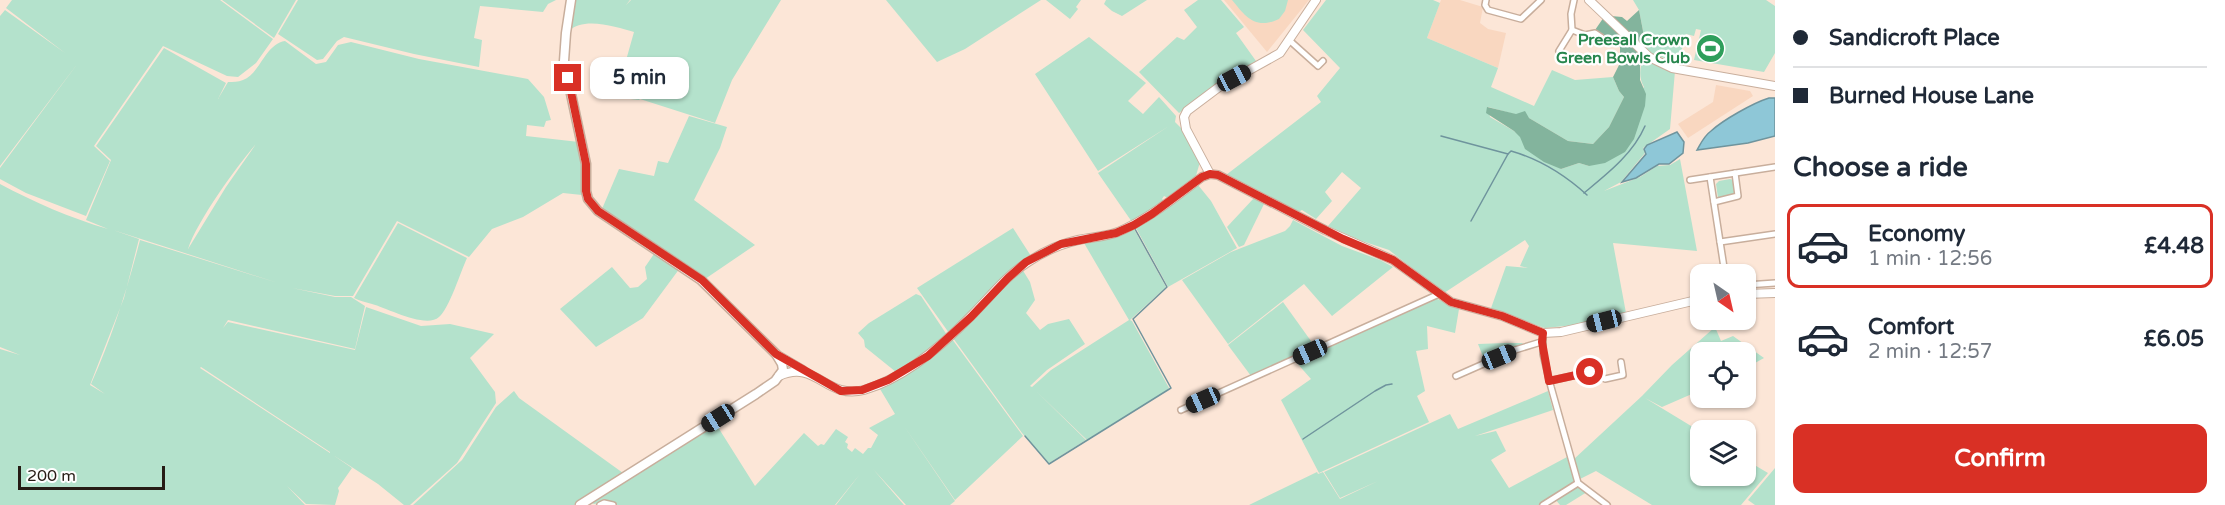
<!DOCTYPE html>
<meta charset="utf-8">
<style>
body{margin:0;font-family:"Varela Round",sans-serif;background:#f2f2f3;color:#1f2937;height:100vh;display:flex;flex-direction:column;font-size:22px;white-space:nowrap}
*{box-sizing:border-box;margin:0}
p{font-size:20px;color:#747a83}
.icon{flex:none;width:33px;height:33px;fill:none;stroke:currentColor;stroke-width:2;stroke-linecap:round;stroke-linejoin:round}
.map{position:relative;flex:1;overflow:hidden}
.drawer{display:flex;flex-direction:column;background:#fff;width:450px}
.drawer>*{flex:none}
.guide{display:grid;align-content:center;height:132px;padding:0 18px;background:#fff}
.needle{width:39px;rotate:146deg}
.tools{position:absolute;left:1690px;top:264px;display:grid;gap:12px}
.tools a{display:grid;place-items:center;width:66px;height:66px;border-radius:12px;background:#fff;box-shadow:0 2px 4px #0004;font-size:30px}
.scale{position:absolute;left:18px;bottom:15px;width:147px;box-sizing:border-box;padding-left:6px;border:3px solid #261c15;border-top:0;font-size:16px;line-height:21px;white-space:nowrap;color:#261c15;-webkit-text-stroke:4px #fff;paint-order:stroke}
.end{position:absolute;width:27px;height:27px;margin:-14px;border:8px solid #d93025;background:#fff;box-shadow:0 0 0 3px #fff}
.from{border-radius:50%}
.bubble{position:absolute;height:42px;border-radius:12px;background:#fff;box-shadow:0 2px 4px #0004;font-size:20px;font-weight:700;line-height:42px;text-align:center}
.car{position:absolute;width:18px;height:36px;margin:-18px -9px;border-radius:8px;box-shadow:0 0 4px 2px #0007;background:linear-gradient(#222 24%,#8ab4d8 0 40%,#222 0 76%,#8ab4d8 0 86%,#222 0)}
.guide b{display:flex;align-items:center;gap:21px;height:57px;font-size:22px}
.guide b+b{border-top:2px solid #e0e1e3}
.guide i{width:15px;height:15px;background:#1f2937}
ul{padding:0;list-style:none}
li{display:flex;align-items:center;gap:18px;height:84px;margin:0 12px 9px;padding:0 6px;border:3px solid transparent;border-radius:12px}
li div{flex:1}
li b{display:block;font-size:22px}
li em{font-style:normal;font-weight:700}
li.selected{border-color:#d93025}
li>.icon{width:54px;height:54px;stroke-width:1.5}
h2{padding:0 18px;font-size:27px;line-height:72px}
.cta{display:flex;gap:12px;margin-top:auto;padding:12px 18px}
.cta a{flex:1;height:69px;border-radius:12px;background:#d93025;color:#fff;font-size:24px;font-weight:700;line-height:69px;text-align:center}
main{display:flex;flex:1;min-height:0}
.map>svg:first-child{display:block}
.built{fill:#f9d7c0}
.green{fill:#b4e2cc;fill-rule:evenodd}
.forest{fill:#83b49d}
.water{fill:#8ec7d7;stroke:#6f949d;stroke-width:1.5}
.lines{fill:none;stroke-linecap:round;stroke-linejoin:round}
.stream{stroke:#6f949d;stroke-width:1.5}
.street-casing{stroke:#c8ae9c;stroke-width:8}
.secondary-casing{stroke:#c8ae9c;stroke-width:10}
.primary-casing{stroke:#c8ae9c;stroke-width:11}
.street{stroke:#fff;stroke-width:5}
.secondary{stroke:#fff;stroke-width:8}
.primary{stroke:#fff;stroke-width:8}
.route{stroke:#d93025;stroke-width:8}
.labels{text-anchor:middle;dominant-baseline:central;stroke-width:4.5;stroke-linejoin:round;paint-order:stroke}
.leisure-label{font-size:16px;font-weight:bold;fill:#27864d;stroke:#fff;text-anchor:end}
</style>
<main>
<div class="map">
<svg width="1775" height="505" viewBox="0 0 1775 505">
<rect width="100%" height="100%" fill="#fce6d7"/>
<!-- built -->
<g class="built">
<polygon points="1224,0 1309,0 1267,52"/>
<polygon points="1441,0 1460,0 1483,7 1480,23 1488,29 1506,33 1498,68 1427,38"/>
<polygon points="1716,85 1750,91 1753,96 1688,138 1678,124 1713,102"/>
</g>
<!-- green -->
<g class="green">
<polygon points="12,0 220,0 273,39 256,63 238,77 227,76 163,46 94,146 110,161 86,216 26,193 0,179 0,168 78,63 0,166 0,16 5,10 65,53 6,8"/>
<polygon points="222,0 296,0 274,38"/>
<polygon points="298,0 556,0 548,4 543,12 480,6 474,38 482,40 479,67 414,54 344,37 337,41 323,59 317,60 278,34"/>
<path d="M574,0H630L626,5L631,0H781L732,80L715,123L640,99L639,100L605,96L608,71H623L634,32C618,27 583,16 569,31Z"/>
<polygon points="886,0 1041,0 965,49 937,62"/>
<polygon points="1046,0 1081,0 1076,7 1078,9 1070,19"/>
<polygon points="1106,0 1147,0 1122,16 1112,11 1104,4"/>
<polygon points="1198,0 1221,0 1244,27 1236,33 1256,61 1217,84 1179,113 1139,72 1177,37 1184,40 1197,27 1184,10"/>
<path d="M1232,0H1288L1285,11L1279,19C1255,30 1246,17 1232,0Z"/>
<path d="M1326,0H1433L1440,3L1427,38L1498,68L1491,87L1534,106L1552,70L1575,80L1613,77L1619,91L1624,97L1609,127L1593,144L1568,141L1529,118L1488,107L1490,117L1514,131L1561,169L1579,163L1589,166L1644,87C1638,77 1640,66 1644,56L1653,63L1675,71L1670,129L1643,148L1645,153L1621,182L1604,191L1640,177L1657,166L1670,165L1680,159L1697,251L1613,243L1626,313L1585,324L1545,328L1514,317L1490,311L1506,266L1528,268L1520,266L1529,246L1525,240L1444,293L1389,250L1362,241L1328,226L1361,188L1342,172L1325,192L1332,201L1316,219L1302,210L1296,213L1226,175L1321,102L1317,96L1340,68L1303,30Z"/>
<polygon points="1633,0 1766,0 1775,6 1775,53 1764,72 1694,60 1701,30 1696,29 1694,36 1686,34 1678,63 1647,52 1639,10"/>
<polygon points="1089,37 1146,83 1128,101 1143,114 1159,97 1176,116 1175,122 1183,130 1200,162 1195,179 1168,198 1164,196 1162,199 1164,201 1132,222 1098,173 1169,126 1098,171 1035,74"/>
<path d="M285,41L316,64L326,62L338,45L351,42L419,59L528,79L544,97L551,120L546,121L544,127L527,125L526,136L579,142L583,164L582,195L563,193L523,217L492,229L469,257L397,221L353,296H335L292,288L335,297H351L365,306L355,349L228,320L223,328L228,322L355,350L366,307L421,326L450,324L494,334L470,358L495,392L496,403L457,463L410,505H404L378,484L333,455L352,468L338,488L339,491L335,505L306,504L287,486L305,505H0V349L20,355L0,347V184C34,202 70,218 108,229L86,220L111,160L96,146L164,48L226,83L218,99L228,82C233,82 238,82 243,80C260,74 265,44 285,41ZM256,144L226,187L188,249C197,221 237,166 256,144ZM113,230L278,283L140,240C127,290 112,337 91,384L105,394L90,385L124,298L139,239ZM201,367L330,452V453L200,368Z"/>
<polygon points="689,116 727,127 720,148 694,200 755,245 705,279 602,209 619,169 654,176 658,161 668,163"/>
<polygon points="1730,179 1733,180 1735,195 1718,198 1716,184 1719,181"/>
<polygon points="1198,185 1211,201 1237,248 1168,287 1136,228 1158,214"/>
<polygon points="1254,198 1264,204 1244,245 1239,247 1227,227"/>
<polygon points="1293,220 1342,246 1380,260 1393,267 1332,316 1304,284 1228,344 1182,280 1231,252 1285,231 1290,226"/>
<path d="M398,223L467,258C461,271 449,309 439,317C426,329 387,308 372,304C366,302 360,301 354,298Z"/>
<polygon points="1013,228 1031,256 1009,272 967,317 949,333 917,288"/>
<polygon points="1134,229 1166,287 1130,320 1132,321 1169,388 1166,391 1087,440 1036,391 1086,440 1049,463 1022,433 953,338 1002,286 1022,269 1030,282 1035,300 1026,313 1040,330 1048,324 1069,319 1085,344 1047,370 1030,386 1032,387 1051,370 1129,320 1084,243 1117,236"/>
<polygon points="656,251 680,268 643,318 596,347 560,309 612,267 630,288 638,287 647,279 645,267"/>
<polygon points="916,294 921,296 947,335 911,364 896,372 865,347 864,340 858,333 869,323"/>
<polygon points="1435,298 1459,309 1455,333 1427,326 1428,349 1416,351 1425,391 1417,396 1429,422 1319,473 1281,400 1311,379 1296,362"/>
<polygon points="1283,302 1316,348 1251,376 1228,345"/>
<polygon points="1715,327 1721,341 1733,336 1764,358 1746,368 1746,352 1701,352 1701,390 1662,407 1645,398 1701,432 1701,476 1746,476 1746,460 1768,473 1741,505 1652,505 1596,471 1578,480 1573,460 1642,396 1672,365"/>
<polygon points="952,339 1023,436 955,500 904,426 955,501 950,505 906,505 873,469 904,505 836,505 860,474 835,505 618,505 605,502 594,504 591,502 716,424 755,486 804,433 818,446 821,444 824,445 836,429 848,437 845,442 848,444 847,448 852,452 855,448 863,454 868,448 871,448 878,435 869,428 895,414 880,389 930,359"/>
<polygon points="1505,343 1522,343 1524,345 1484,359 1478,344"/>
<polygon points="514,391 519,398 623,473 574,505 413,505 462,460 496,407"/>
<polygon points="1548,391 1553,410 1475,436 1496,431 1506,451 1491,460 1509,488 1567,457 1574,481 1573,483 1539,505 1249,505 1317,472 1318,474 1323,472 1340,499 1378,481 1340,498 1324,472 1450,414 1458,429"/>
<polygon points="1775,468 1775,505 1755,505 1748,500"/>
<polygon points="1579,486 1587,492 1566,505 1560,505 1555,499"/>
</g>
<!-- forest -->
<g class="forest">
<polygon points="1639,10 1647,52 1611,16 1622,17 1627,21"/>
<polygon points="1604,17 1644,56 1640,66 1640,80 1646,94 1645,106 1634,139 1625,152 1605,163 1589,166 1579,163 1561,169 1544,162 1525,149 1520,137 1514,131 1486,113 1487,107 1516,114 1525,111 1529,118 1568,141 1593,144 1609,127 1624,97 1619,91 1613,77 1620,63 1620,47 1595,30"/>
</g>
<!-- water -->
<g class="water">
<path d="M1769,98H1775V136L1748,143L1697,150C1701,143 1704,136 1711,131C1723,120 1753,103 1769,98Z"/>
<polygon points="1677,132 1684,142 1683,153 1669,164 1659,164 1636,178 1622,182 1646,154 1644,149 1647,145"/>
</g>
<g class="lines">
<!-- stream -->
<g class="stream">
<path d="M1441,136L1508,154L1511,151C1539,159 1565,175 1587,195"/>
<path d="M1584,193C1607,174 1633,154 1645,126"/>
<polyline points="1471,221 1508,154"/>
<polyline points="1025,436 1049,464 1171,388 1133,319 1167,287 1135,229"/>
<polyline points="1303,439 1375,391 1386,385 1392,384"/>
</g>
<defs>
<g id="street">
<polyline points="1486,0 1485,5 1488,10 1521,19 1541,0"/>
<polyline points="1572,30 1585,35 1595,33 1601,37"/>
<polyline points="1289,40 1318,66 1323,61"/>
<polyline points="1559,51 1572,30 1571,14 1574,0"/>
<polyline points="1710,177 1725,274"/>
<polyline points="1690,180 1775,167"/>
<polyline points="1714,202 1738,196 1735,173"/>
<polyline points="1720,242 1775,234"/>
<polyline points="1746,285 1775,283"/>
<polyline points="1543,333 1543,354 1551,387 1578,483 1607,505"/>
<polyline points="1456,376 1515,350 1541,342"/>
<polyline points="1549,381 1590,372 1605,379 1623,375 1621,362"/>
<polyline points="1181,410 1439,294"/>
<polyline points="600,505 604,503 613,505"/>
<polyline points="1543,505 1578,483"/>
</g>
<g id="secondary">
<polyline points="1589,0 1649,57 1672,68 1775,86"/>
<polyline points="1210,174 1186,129 1184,117 1187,111 1219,87 1280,53 1316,0"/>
<polyline points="1746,294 1775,293"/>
<polyline points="776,354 803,370"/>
<path d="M779,376C817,359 825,400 864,390C905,378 943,345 972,315C990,297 1006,276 1028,262C1043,252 1060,244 1078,240C1091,237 1105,237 1118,232C1149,219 1175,197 1202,177L1210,174L1218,175L1325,230L1393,260L1451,302L1502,316L1543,333L1561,332L1701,299"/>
</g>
<polyline id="primary" points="571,0 566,33 564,61 586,164 586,191 588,199 598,211 701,280 776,354 782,364 783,370 775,381 756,394 580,505"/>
</defs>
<!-- street casing -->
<use href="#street" class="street-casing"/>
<!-- secondary casing -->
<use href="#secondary" class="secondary-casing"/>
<!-- primary casing -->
<use href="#primary" class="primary-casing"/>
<!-- street -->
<use href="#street" class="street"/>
<!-- secondary -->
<use href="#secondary" class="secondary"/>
<!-- primary -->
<use href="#primary" class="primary"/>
</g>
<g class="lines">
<!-- route -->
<polyline class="route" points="568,78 586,164 586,191 588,199 598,211 702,280 776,354 841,391 862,390 888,380 928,356 971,317 1008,278 1026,262 1061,244 1116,233 1134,225 1152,214 1202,177 1210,174 1218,175 1343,239 1393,260 1451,302 1502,316 1543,333 1542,342 1549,381 1590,372"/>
</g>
<!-- icons -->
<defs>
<symbol id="stadium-disc" viewBox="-11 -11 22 22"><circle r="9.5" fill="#2e9e5b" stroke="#fff"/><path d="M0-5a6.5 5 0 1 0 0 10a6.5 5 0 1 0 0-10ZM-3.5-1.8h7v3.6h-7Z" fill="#fff"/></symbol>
</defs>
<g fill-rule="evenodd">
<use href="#stadium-disc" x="1694" y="32" width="33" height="33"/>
</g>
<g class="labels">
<!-- leisure labels -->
<g class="leisure-label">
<text x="1690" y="40">Preesall Crown<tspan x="1690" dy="18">Green Bowls Club</tspan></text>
</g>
</g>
</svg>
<div class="tools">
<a><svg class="needle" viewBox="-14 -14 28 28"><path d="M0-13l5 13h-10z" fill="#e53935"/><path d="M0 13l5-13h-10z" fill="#747a83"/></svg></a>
<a><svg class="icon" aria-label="locate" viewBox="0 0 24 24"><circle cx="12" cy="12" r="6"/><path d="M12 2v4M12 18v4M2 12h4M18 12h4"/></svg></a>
<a><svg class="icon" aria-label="layers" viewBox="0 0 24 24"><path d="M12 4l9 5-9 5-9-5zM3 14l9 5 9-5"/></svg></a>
</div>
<div class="scale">200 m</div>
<i class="end from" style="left:1590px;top:372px"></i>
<i class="end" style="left:568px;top:78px"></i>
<div class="bubble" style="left:590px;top:57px;width:99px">5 min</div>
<i class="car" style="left:1234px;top:78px;rotate:62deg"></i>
<i class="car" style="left:1604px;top:321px;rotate:256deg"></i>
<i class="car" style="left:1310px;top:352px;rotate:246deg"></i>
<i class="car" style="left:1499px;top:357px;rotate:68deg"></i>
<i class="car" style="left:1203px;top:400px;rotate:246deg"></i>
<i class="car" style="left:718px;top:418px;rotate:238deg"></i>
</div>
<section class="drawer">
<div class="guide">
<b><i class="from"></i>Sandicroft Place</b>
<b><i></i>Burned House Lane</b>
</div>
<h2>Choose a ride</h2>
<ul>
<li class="selected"><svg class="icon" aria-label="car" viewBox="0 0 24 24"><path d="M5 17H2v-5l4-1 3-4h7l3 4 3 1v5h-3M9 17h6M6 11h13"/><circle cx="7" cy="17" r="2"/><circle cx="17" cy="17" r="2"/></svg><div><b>Economy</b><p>1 min · 12:56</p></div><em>£4.48</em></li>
<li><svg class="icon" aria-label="car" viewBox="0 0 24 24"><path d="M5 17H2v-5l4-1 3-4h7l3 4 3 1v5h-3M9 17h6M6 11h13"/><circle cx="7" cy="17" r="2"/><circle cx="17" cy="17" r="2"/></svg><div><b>Comfort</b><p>2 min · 12:57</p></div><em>£6.05</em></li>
</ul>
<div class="cta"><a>Confirm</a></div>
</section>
</main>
